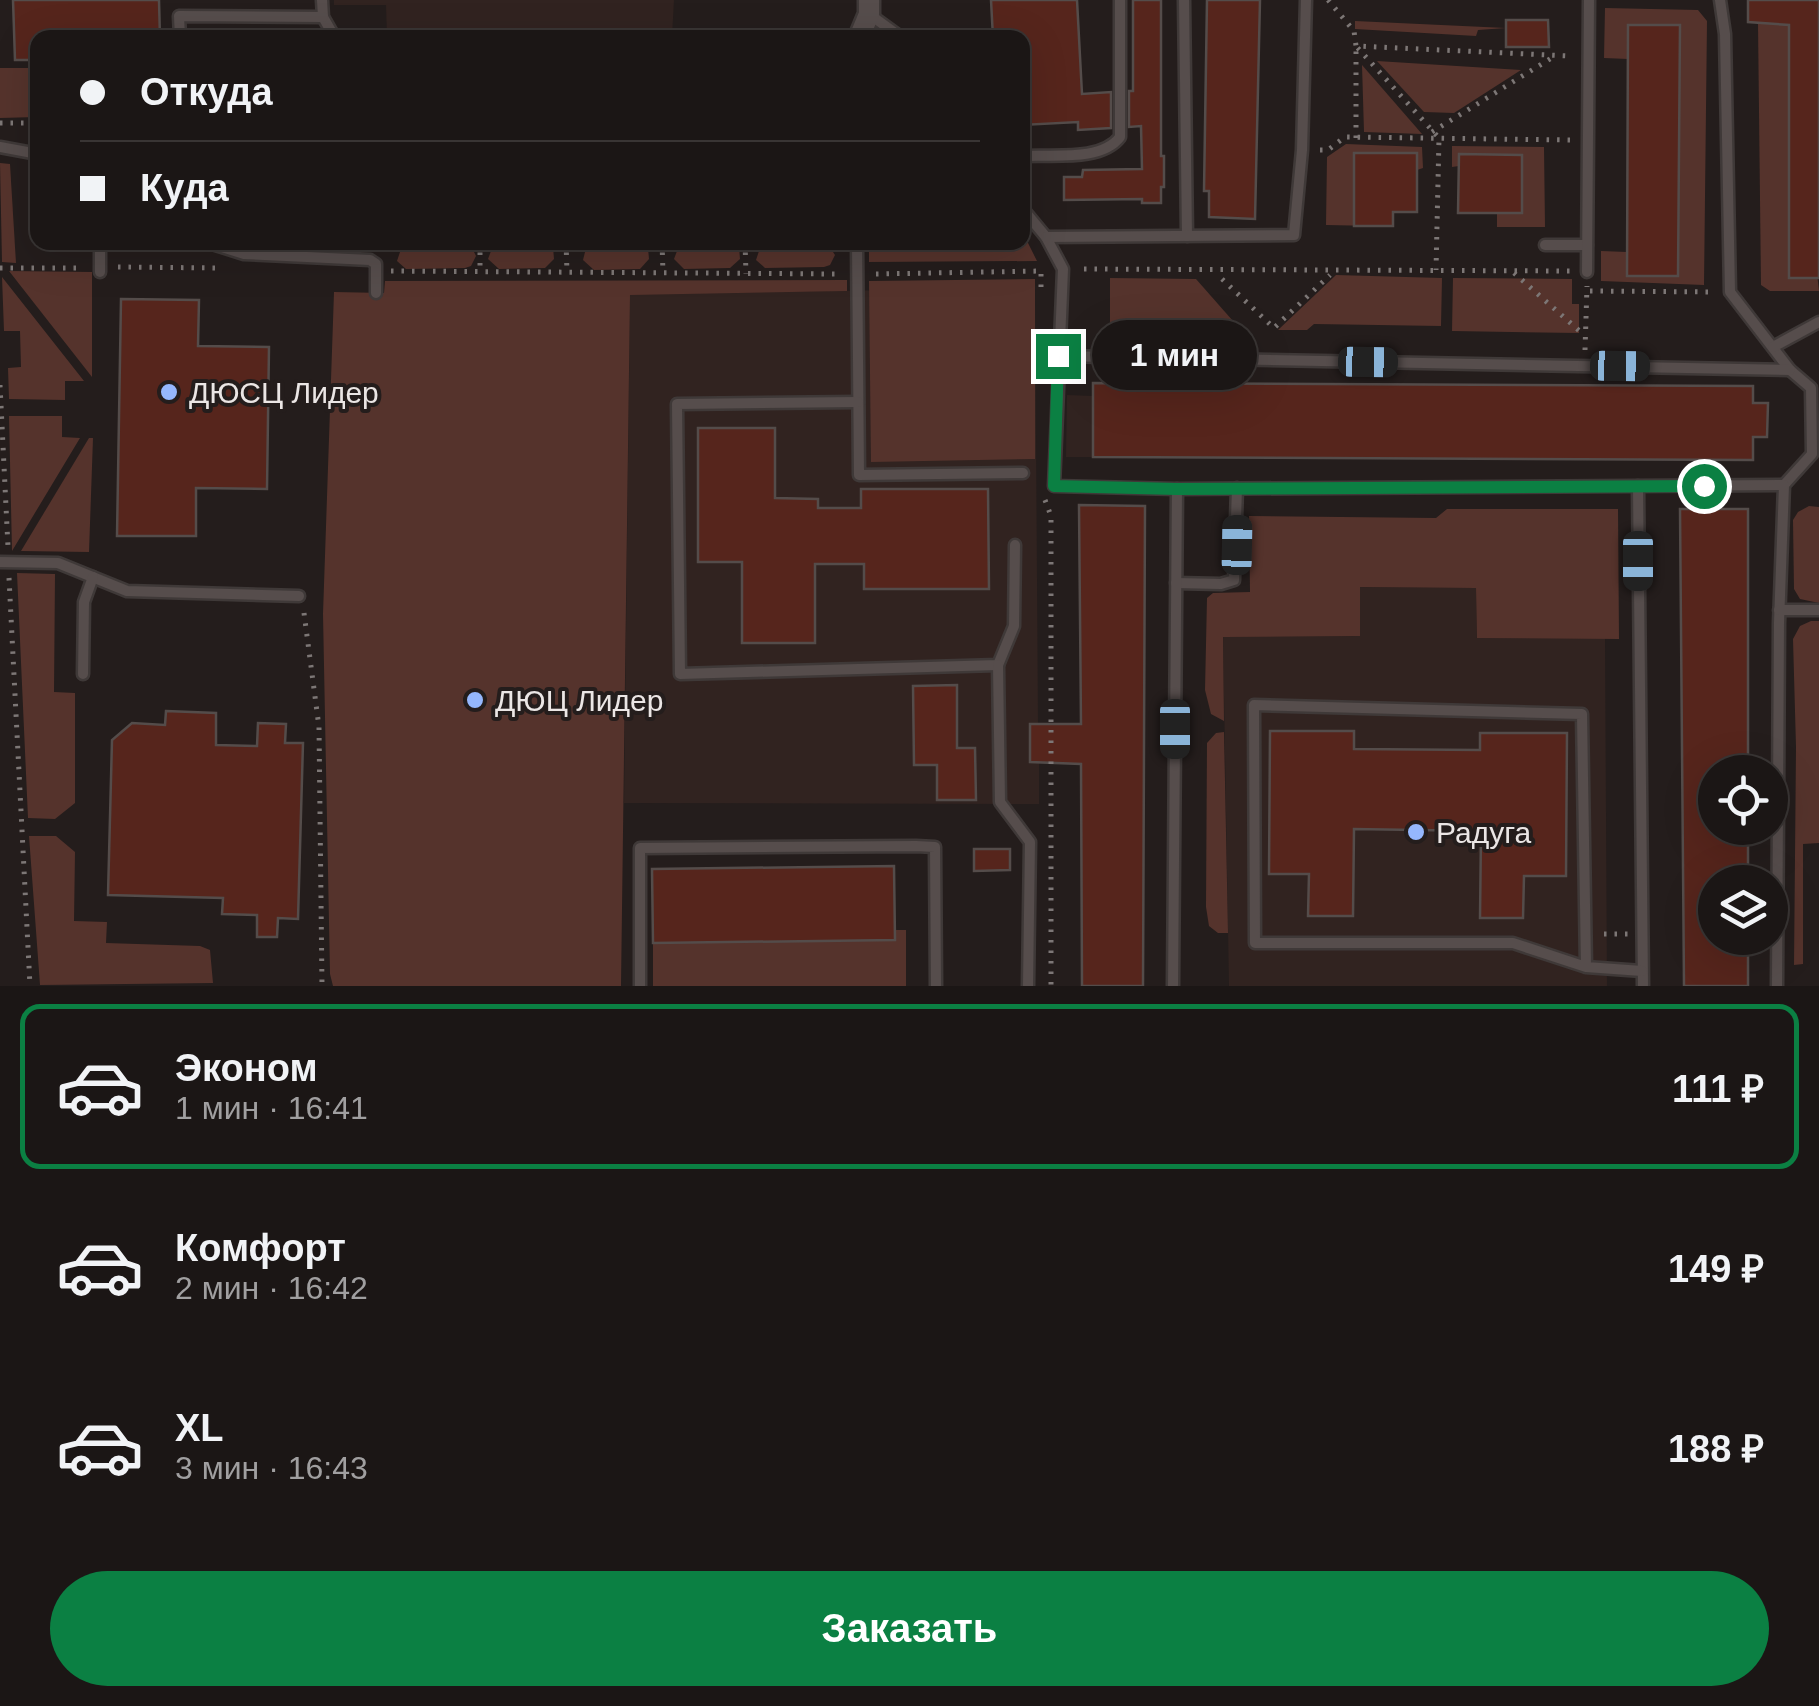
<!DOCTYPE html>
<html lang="ru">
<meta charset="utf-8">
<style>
body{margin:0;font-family:Arial,sans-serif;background:#241f1e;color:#f1f3f6;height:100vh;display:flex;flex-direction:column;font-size:38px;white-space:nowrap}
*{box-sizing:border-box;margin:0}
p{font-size:32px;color:#a09fa0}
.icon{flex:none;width:55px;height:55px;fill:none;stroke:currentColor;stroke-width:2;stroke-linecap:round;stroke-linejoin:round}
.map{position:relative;height:986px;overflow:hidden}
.drawer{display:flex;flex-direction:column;background:#1b1615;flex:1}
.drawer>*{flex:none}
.hud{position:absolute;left:30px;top:30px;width:1000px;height:220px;border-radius:20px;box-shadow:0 10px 40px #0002,0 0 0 2px #393534;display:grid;align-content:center;height:220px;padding:0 50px;background:#1b1615}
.tools{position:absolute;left:1698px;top:755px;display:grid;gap:20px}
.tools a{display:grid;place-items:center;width:90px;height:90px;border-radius:50%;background:#1b1615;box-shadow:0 10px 40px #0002,0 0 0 2px #393534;font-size:50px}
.end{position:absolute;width:45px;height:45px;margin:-22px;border:12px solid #0b8043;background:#fff;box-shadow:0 0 0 5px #fff}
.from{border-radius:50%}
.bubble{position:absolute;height:70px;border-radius:35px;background:#1b1615;box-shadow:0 10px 40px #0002,0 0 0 2px #393534;font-size:32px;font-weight:700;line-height:70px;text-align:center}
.car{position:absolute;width:30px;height:60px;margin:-30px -15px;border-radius:12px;box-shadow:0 0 8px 2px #0007;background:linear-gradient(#222 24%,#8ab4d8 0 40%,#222 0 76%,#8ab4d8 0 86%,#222 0)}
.hud b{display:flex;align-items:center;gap:35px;height:95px;font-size:38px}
.hud b+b{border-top:2px solid #393534}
.hud i{width:25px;height:25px;background:#f1f3f6}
ul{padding:18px 0 0;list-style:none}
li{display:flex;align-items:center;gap:30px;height:165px;margin:0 20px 15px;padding:0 30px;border:5px solid transparent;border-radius:20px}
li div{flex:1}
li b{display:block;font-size:38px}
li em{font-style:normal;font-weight:700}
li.on{border-color:#0b8043}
li>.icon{width:90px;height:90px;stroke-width:1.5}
.primary-button{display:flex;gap:20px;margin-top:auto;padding:20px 50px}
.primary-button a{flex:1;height:115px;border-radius:60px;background:#0b8043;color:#fff;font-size:40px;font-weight:700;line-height:115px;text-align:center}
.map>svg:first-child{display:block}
.built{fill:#312320}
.green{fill:#55332c}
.building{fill:#56251c;stroke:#544c4a;stroke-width:2.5}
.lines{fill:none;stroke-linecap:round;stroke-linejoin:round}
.service-casing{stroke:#3f3938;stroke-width:15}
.minor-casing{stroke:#3f3938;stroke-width:25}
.path{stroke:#7d7776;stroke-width:5;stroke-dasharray:2.5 8;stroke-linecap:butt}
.service{stroke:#564d4c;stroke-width:10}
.minor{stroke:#564d4c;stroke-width:20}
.route{stroke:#0b8043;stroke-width:12}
.poi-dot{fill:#95b7fd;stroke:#241d1c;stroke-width:4}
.labels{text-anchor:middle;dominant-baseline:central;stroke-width:8;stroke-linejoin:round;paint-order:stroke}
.poi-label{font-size:30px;fill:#ebe6e5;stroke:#241d1c;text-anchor:start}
</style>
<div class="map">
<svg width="1819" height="986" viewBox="0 0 1819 986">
<rect width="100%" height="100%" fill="#241d1c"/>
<!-- built -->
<g class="built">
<polygon points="334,0 674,0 672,37 387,37 386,5 334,5"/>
<polygon points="1035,288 1038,723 1048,724 1047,763 1039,763 1039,804 624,803 630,294"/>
<polygon points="1067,395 1093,396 1093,457 1066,457"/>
<polygon points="1359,587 1476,588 1477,638 1605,638 1607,986 1229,986 1223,637 1359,636"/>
</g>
<!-- green -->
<g class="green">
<polygon points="1605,8 1698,10 1707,21 1704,285 1601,281 1601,251 1627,252 1627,276 1678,275 1679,26 1629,25 1628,59 1604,58"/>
<polygon points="1355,21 1506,28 1478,30 1476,36 1355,29"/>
<polygon points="1758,23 1789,25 1819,291 1770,291 1761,285"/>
<polygon points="1377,61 1521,70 1454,113 1424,112"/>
<polygon points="1362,65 1422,134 1364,132"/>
<polygon points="0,68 37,68 37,117 0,118"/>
<polygon points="1346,144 1422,147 1423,168 1417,170 1417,153 1355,153 1354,212 1376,226 1326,225 1327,157"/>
<polygon points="1452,146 1544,147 1545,227 1497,227 1497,213 1522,213 1522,155 1459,154 1459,166 1452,167"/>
<polygon points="0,163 10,164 16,263 2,262"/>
<polygon points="1023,239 1026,239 1037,261 869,262 869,244 1022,242"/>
<polygon points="592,242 640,243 648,248 649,259 640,269 594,270 583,260 586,248"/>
<polygon points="762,242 827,243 835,255 830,265 824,267 765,268 756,260"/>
<polygon points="403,243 466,243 471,246 476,256 471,266 465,268 406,269 397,261"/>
<polygon points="494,243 547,243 553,247 554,259 545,268 499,269 488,259"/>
<polygon points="680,243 733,243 739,247 740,259 730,268 684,269 674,259"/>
<polygon points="9,271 92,272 92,377"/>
<polygon points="1336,275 1442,278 1441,326 1314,324 1307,330 1278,330"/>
<polygon points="2,277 84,381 65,381 65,400 9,399 8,368 21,367 20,331 4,331"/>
<polygon points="1110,278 1196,279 1240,329 1110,328"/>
<polygon points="1453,278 1572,279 1572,304 1579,304 1579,333 1452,331"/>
<polygon points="1035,279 1035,459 871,462 869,281"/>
<polygon points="847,280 847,291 630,295 621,986 333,986 330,974 323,614 334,292 384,293 385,281"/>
<polygon points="9,416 62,416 62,437 80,438 12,551"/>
<polygon points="89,438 93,438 89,552 21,551"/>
<polygon points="1809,506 1819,507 1819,603 1800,599 1794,589 1793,520 1798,512"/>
<polygon points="1447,509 1618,509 1619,639 1477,638 1476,588 1360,587 1360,636 1223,637 1224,721 1211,714 1205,690 1207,598 1213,593 1250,592 1249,516 1436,518"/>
<polygon points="17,573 55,574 54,692 75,693 75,803 55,819 28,818"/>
<polygon points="1811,621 1819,621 1819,843 1803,844 1803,964 1794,965 1796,747 1793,639 1800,626"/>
<polygon points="1224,732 1228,933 1218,933 1209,926 1206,907 1207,743 1216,733"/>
<polygon points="29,836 56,836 75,852 74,921 107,922 106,943 200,946 210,950 213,983 40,985"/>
<polygon points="895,930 906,930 906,986 653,986 653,943 894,940"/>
</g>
<!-- building -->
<g class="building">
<polygon points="13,0 159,0 160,38 38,38 38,60 15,60"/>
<polygon points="991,0 1077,0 1082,94 1111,92 1111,128 1078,130 1078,122 1022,125 1022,38 993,38"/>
<polygon points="1133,0 1161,0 1161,156 1164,156 1164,187 1161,187 1161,203 1142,203 1142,199 1064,200 1064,177 1082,177 1083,170 1142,169 1141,126 1129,127 1129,91 1133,91"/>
<polygon points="1207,0 1260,0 1255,219 1209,217 1209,191 1204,191"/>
<polygon points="1748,0 1819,0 1819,278 1789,278 1789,25 1748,22"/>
<polygon points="1506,20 1548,20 1549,47 1506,47"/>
<polygon points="1628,25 1680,25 1678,276 1627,276"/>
<polygon points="1354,153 1417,153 1417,212 1393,212 1393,226 1354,226"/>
<polygon points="1459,154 1522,155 1522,213 1458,213"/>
<polygon points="121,299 199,300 198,346 269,347 267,489 196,488 196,536 117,536"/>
<polygon points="1093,383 1753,386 1753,403 1768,403 1767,437 1753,437 1753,460 1093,457"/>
<polygon points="698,428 775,428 775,498 818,499 818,508 861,508 861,489 988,489 989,589 864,589 864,564 815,564 815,643 742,643 742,562 698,562"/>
<polygon points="1079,505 1145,506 1143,986 1082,986 1081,764 1030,762 1030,724 1081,724"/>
<polygon points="1680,509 1748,509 1748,772 1715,772 1715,828 1748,828 1748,882 1715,882 1715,938 1748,938 1748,986 1684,986"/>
<polygon points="957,685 957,748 975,748 976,800 937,800 937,765 914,765 913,686"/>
<polygon points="166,711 216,713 216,745 257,746 258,723 286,724 285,743 303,743 298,919 278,918 277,937 257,937 257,915 222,914 223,898 108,895 112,740 132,723 165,725"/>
<polygon points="1270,731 1354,731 1354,749 1480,750 1480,733 1567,733 1566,876 1524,876 1523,918 1480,918 1481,831 1354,829 1353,916 1308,916 1309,874 1269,874"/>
<polygon points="974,849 1010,849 1010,870 974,871"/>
<polygon points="894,866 895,940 653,943 652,869"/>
</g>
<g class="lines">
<defs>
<g id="service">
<polyline points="322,0 323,17 335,38"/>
<polyline points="1184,0 1187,236"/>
<polyline points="1720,0 1725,34 1730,292 1790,370 1811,388 1812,454 1784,485 1779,623 1777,986"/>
<polyline points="869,14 902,38"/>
<polyline points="180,38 179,16 323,17"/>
<polyline points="0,147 38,154"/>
<path d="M1022,156C1052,154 1101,162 1120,137V0"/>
<polyline points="1022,208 1046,237 1063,269 1054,486 1177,489 1784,485"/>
<polyline points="1046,237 1294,235 1302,150 1306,0"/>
<polyline points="206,242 244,254 370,260 376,264 376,293"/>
<polyline points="857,242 859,475 1023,473"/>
<polyline points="1545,245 1587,245"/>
<polyline points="100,272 100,242"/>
<polyline points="1587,272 1589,0"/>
<polyline points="1773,347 1819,322"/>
<polyline points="1057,356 1790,370"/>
<polyline points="858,402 677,404 680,674 998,665 1014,626 1015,545"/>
<polyline points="1638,486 1643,986"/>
<polyline points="0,562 58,563 127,591 299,596"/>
<polyline points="1176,583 1221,584 1234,580 1237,488"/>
<polyline points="1779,610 1819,610"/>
<polyline points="998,665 1000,802 1030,842 1028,986"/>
<polyline points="83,674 84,602 93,577"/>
<polyline points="1586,967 1513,943 1255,943 1254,705 1582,714 1586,967 1642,971"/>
<polyline points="640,986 640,848 916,846 935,847 936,986"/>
<polyline points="1173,986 1177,489"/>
</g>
<polyline id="minor" points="859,38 869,14 869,0"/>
</defs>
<!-- service casing -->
<use href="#service" class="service-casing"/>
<!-- minor casing -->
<use href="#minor" class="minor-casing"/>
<!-- path -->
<g class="path">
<polyline points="1328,0 1354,31 1356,46 1570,56"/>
<polyline points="0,123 38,123"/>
<polyline points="1432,132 1553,57"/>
<polyline points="1356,138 1356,46 1439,138 1436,270"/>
<polyline points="1320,150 1328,150 1345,137 1570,140"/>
<polyline points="480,242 480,272"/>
<polyline points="566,242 567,272"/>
<polyline points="662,242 663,273"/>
<polyline points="745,242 746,274"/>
<polyline points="118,267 222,268"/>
<polyline points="0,268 82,268"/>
<polyline points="1084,269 1571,271"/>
<polyline points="391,271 840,274"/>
<polyline points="1514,273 1584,335"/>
<polyline points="876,274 1041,271 1041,294"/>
<polyline points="1222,279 1274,328 1330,275"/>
<polyline points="1590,291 1714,292"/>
<polyline points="1585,350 1587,286"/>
<polyline points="0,385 8,547"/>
<polyline points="1045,500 1051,516 1051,986"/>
<polyline points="9,578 30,986"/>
<polyline points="304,613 319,727 322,986"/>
<polyline points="1604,934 1628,934"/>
</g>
<!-- service -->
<use href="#service" class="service"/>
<!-- minor -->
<use href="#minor" class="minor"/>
</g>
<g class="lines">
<!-- route -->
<polyline class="route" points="1058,356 1054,486 1177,489 1704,486"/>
</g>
<!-- markers -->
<g class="poi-dot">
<circle cx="169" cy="392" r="10"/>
<circle cx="475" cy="700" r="10"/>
<circle cx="1416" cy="832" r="10"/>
</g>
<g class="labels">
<!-- poi labels -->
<g class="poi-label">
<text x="189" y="392">ДЮСЦ Лидер</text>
<text x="495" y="700">ДЮЦ Лидер</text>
<text x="1436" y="832">Радуга</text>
</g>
</g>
</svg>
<div class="tools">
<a><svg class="icon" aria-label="locate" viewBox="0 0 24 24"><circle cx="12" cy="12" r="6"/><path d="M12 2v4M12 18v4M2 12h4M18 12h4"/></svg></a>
<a><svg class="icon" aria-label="layers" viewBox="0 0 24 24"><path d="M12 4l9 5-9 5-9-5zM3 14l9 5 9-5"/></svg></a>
</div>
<i class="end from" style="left:1704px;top:486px"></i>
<i class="end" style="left:1058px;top:356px"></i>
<div class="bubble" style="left:1092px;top:320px;width:165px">1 мин</div>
<i class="car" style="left:1368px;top:362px;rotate:91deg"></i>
<i class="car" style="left:1620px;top:366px;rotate:91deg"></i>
<i class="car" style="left:1237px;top:545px;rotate:1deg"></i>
<i class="car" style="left:1638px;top:561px;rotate:180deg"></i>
<i class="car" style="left:1175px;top:729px;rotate:180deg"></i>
<div class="hud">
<b><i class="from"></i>Откуда</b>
<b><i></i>Куда</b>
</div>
</div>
<section class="drawer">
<ul>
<li class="on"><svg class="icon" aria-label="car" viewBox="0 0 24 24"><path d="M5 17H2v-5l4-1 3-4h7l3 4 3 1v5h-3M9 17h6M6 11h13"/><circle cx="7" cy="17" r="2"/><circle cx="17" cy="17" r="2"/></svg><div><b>Эконом</b><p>1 мин · 16:41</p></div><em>111 ₽</em></li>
<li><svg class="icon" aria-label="car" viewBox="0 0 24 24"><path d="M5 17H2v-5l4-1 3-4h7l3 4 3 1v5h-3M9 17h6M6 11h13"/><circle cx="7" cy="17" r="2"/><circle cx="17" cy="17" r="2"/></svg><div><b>Комфорт</b><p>2 мин · 16:42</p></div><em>149 ₽</em></li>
<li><svg class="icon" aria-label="car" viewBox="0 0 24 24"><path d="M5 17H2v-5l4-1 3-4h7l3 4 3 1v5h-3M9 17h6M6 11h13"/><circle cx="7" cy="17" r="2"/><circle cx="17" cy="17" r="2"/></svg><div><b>XL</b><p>3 мин · 16:43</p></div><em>188 ₽</em></li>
</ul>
<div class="primary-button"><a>Заказать</a></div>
</section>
